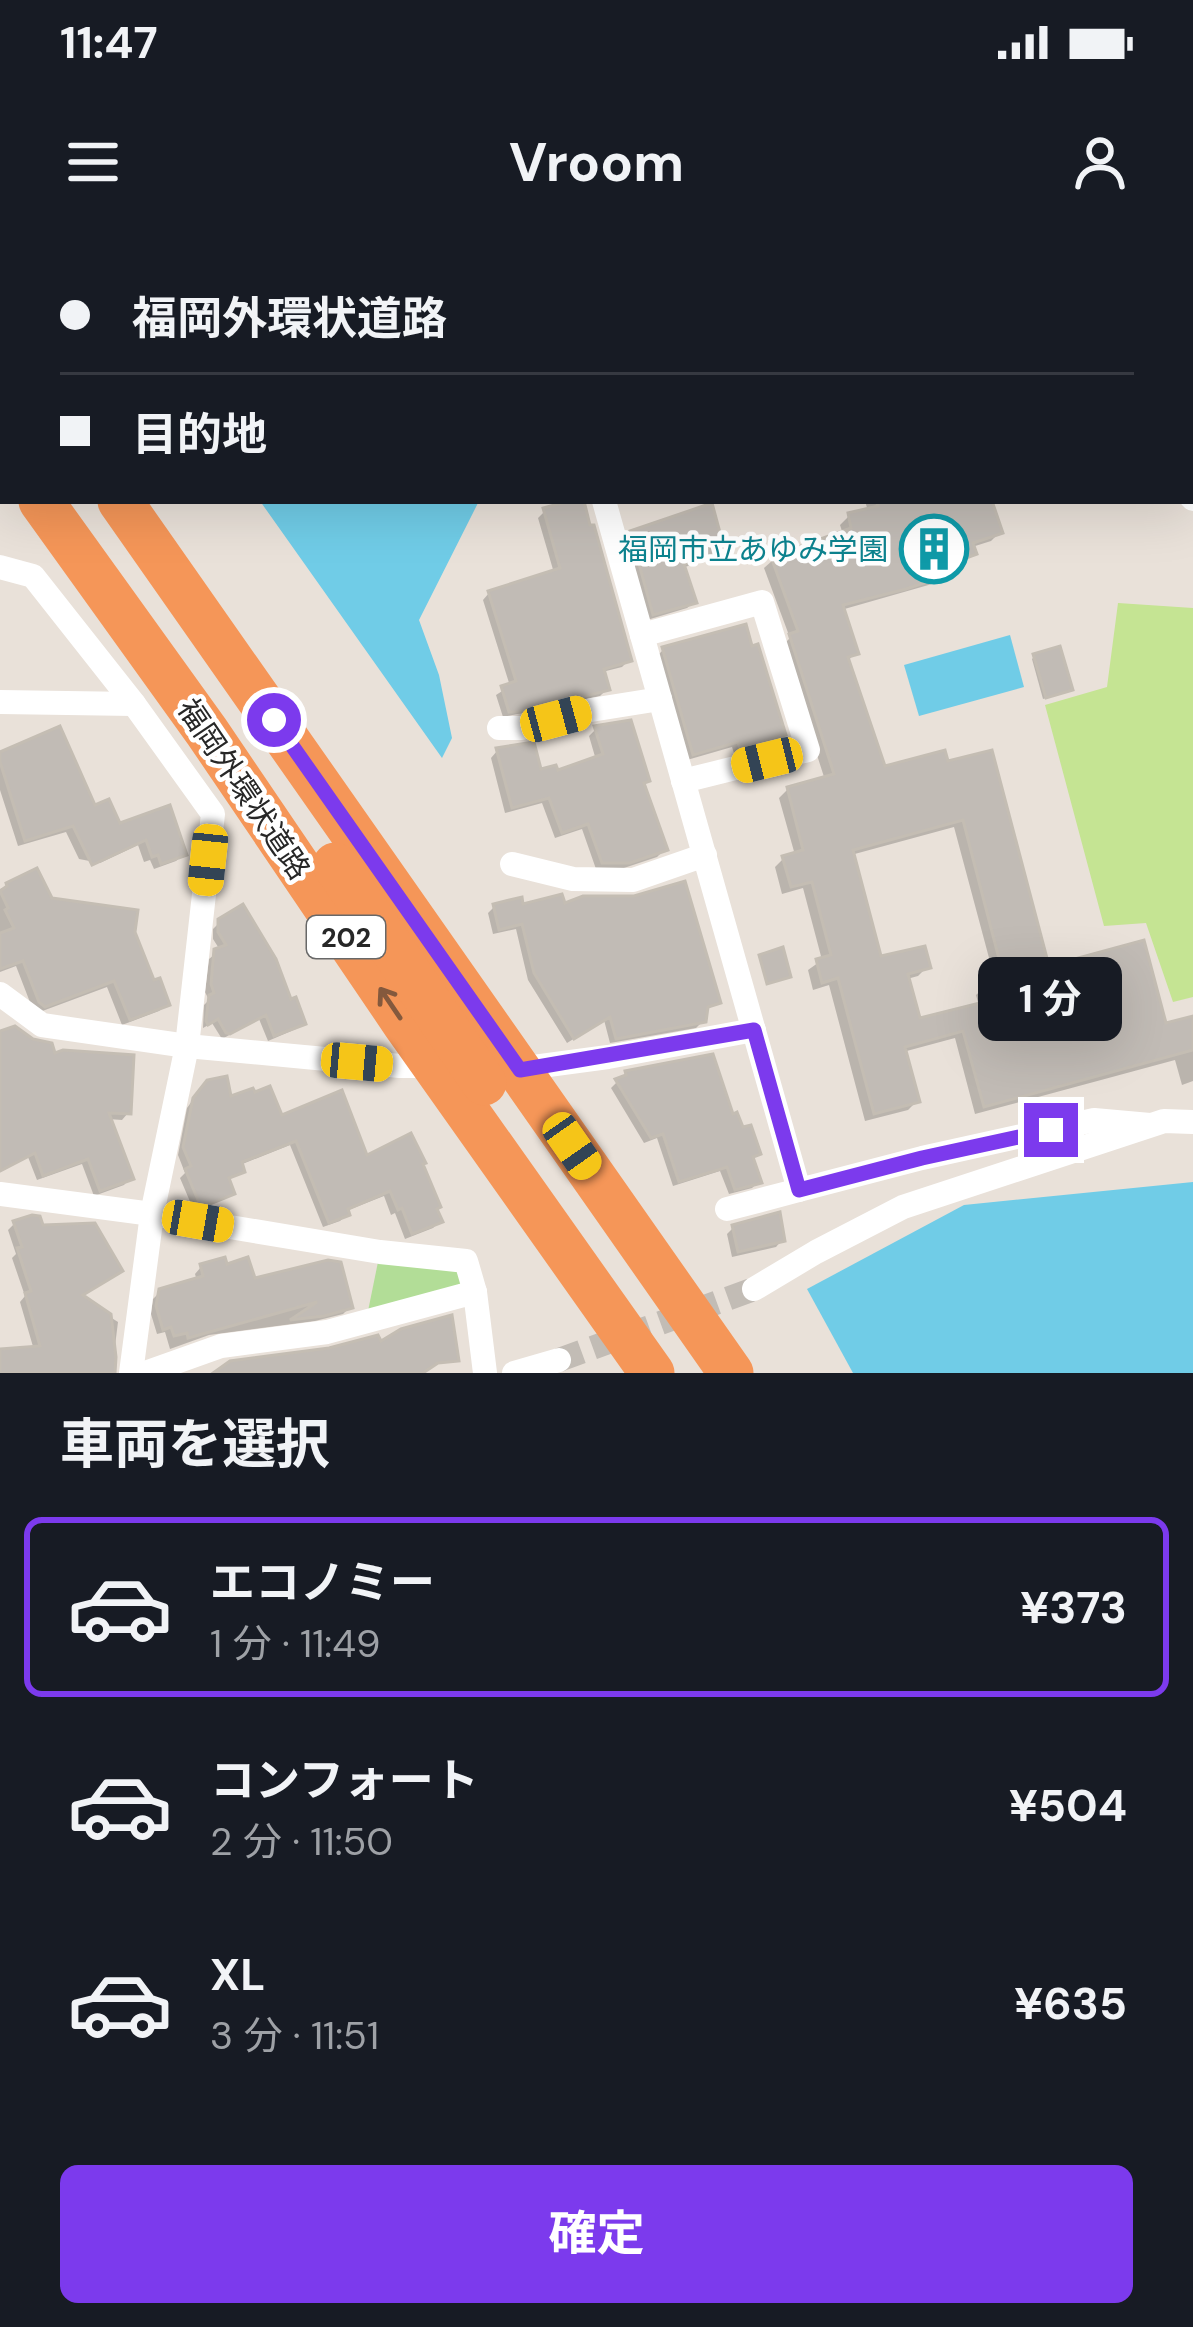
<!DOCTYPE html>
<html lang="ja">
<meta charset="utf-8">
<style>
body{margin:0;font-family:"DM Sans","Noto Sans JP",sans-serif;background:#20242c;color:#f1f3f6;height:100vh;display:flex;flex-direction:column;font-size:45px;white-space:nowrap}
*{box-sizing:border-box;margin:0}
p{font-size:39px;color:#9ea1a6}
.icon{flex:none;width:66px;height:66px;fill:none;stroke:currentColor;stroke-width:2;stroke-linecap:round;stroke-linejoin:round}
.map{position:relative;height:1133px;overflow:hidden}
.details{display:flex;flex-direction:column;background:#171b24;flex:1}
.details>*{flex:none}
.hud{position:absolute;left:0px;top:0px;width:1194px;height:264px;box-shadow:0 12px 48px #0002;display:grid;align-content:center;height:264px;padding:0 60px;background:#171b24}
.end{position:absolute;width:54px;height:54px;margin:-27px;border:15px solid #7c3aed;background:#fff;box-shadow:0 0 0 6px #fff}
.from{border-radius:50%}
.bubble{position:absolute;height:84px;border-radius:18px;background:#171b24;box-shadow:0 12px 48px #0002;font-size:39px;font-weight:700;line-height:84px;text-align:center}
.car{position:absolute;width:36px;height:72px;margin:-36px -18px;border-radius:15px;box-shadow:0 0 9px 3px #0007;background:linear-gradient(#f5c518 24%,#345 0 40%,#f5c518 0 76%,#345 0 86%,#f5c518 0)}
.hud b{display:flex;align-items:center;gap:42px;height:114px;font-size:45px}
.hud b+b{border-top:3px solid #363941}
.hud i{width:30px;height:30px;background:#f1f3f6}
ul{padding:0;list-style:none}
li{display:flex;align-items:center;gap:36px;height:180px;margin:0 24px 18px;padding:0 36px;border:6px solid transparent;border-radius:18px}
li div{flex:1}
li b{display:block;font-size:45px}
li em{font-style:normal;font-weight:700}
li.current{border-color:#7c3aed}
li>.icon{width:108px;height:108px;stroke-width:1.5}
h2{padding:0 60px;font-size:54px;line-height:144px}
.button{display:flex;gap:24px;margin-top:auto;padding:24px 60px}
.button a{flex:1;height:138px;border-radius:18px;background:#7c3aed;color:#fff;font-size:48px;font-weight:700;line-height:138px;text-align:center}
.status{display:flex;justify-content:space-between;align-items:center;height:84px;padding:0 60px;background:#171b24;direction:ltr}
.status svg{height:33px;fill:currentColor}
header{display:flex;justify-content:space-between;align-items:center;height:156px;padding:0 60px;background:#171b24;font-size:54px;font-weight:700}
.map>svg:first-child{display:block}
.green{fill:#b2dd97}
.pitch{fill:#c5e493}
.water{fill:#70cce7}
.shadow{fill:#0003;fill-rule:evenodd}
.building{fill:#c1bbb5;stroke:#c4bdb3;stroke-width:3;fill-rule:evenodd}
.lines{fill:none;stroke-linecap:round;stroke-linejoin:round}
.street-tunnel{stroke:#c2bcb5;stroke-width:24;stroke-dasharray:24 12;stroke-linecap:butt}
.street{stroke:#fff;stroke-width:24}
.highway{stroke:#f59658;stroke-width:45}
.oneway{stroke:#84593d}
.route{stroke:#7c3aed;stroke-width:15}
.labels{text-anchor:middle;dominant-baseline:central;stroke-width:9;stroke-linejoin:round;paint-order:stroke}
.shield{fill:#fff;stroke:#686868;stroke-width:3}
.shield-label{font-size:27px;font-weight:bold;fill:#272727}
.culture-label{font-size:30px;fill:#0d838f;stroke:#fff;text-anchor:end}
.street-label{font-size:30px;fill:#272727;stroke:#fff}
</style>
<div class="status"><b>11:47</b><svg viewBox="0 0 49 12"><path d="M0 12V9h3v3zM5 12V6h3v6zM10 12V3h3v9zM15 12V0h3v12zM26 1h20v11H26zM47 4h2v5h-2z"/></svg></div>
<header><svg class="icon" aria-label="menu" viewBox="0 0 24 24"><path d="M4 6h16M4 12h16M4 18h16"/></svg>Vroom<svg class="icon" aria-label="person" viewBox="0 0 24 24"><circle cx="12" cy="8" r="4"/><path d="M4 21q1-7 8-7t8 7"/></svg></header>
<div class="map">
<svg width="1193" height="1133" viewBox="0 0 1193 1133">
<rect width="100%" height="100%" fill="#e9e1d9"/>
<!-- green -->
<polygon class="green" points="380,1012 466,1021 475,1052 366,1081"/>
<!-- pitch -->
<polygon class="pitch" points="1118,363 1193,368 1193,757 1173,762 1146,683 1104,686 1045,465 1107,447"/>
<!-- water -->
<g class="water">
<polygon points="260,261 479,261 419,380 439,435 452,498 442,518"/>
<polygon points="1010,395 1024,447 919,476 904,425"/>
<polygon points="1193,942 1193,1133 853,1133 807,1049 964,965"/>
</g>
<!-- shadow -->
<g class="shadow">
<rect x="51" y="0" width="31" height="3"/>
<rect x="126" y="0" width="132" height="3"/>
<polygon points="317,0 558,0 557,3 317,3"/>
<polygon points="585,0 629,0 628,3 587,3"/>
<polygon points="713,0 747,0 745,3 712,3"/>
<polygon points="816,0 915,0 914,3 815,3"/>
<polygon points="1012,0 1065,0 1064,3 1011,3"/>
<polygon points="580,261 629,420 622,427 602,432 607,449 600,456 503,477 496,455 510,446 483,360 489,353 554,333 538,278 545,271"/>
<path d="M865,261H1000L991,266L1000,292L991,301L972,307L974,313L965,322L939,331L941,335L932,344L841,370L855,413L847,422L883,529L943,513L1047,730L1164,787L1193,779V841L1182,845L1175,820L975,874L955,798L903,812L917,861L908,870L865,881L829,745L813,750L808,730L822,720L803,648L782,654L775,627L784,618L795,615L779,558L788,549L825,540L782,406L790,398L764,328L773,320L843,294L840,285L849,276L868,271ZM954,587L996,744L985,747L976,755L979,766L918,781L907,739L918,736L927,727L879,720L851,615Z"/>
<polygon points="631,294 722,310 715,317 682,328 694,362 687,368 647,380 625,301"/>
<polygon points="664,409 783,494 776,501 734,513 732,507 687,520 657,416"/>
<polygon points="1035,416 1067,452 1043,459 1032,419"/>
<polygon points="596,489 641,545 664,610 657,617 621,629 596,629 582,589 555,598 542,563 505,573 491,518 497,511 539,533 556,534 596,520 589,496"/>
<polygon points="0,515 93,569 118,587 184,614 176,621 154,629 150,620 144,622 138,605 100,623 79,619 66,592 18,606 0,550"/>
<polygon points="30,635 50,661 132,692 152,744 167,764 159,771 122,785 107,747 37,773 33,770 16,726 0,732 0,649"/>
<polygon points="494,667 563,667 718,762 705,771 703,781 696,788 610,803 604,780 567,803 528,740 516,689 493,694 488,673"/>
<polygon points="220,682 303,783 296,789 268,801 259,779 222,799 212,783 203,788 204,765 209,760 205,752 209,719 220,710 213,699 213,689"/>
<polygon points="0,794 53,817 128,873 122,880 108,879 130,938 124,945 94,956 82,924 37,940 28,917 0,932"/>
<polygon points="626,833 732,878 758,913 751,920 758,942 752,948 729,954 720,931 673,946 657,898 644,903 611,848"/>
<polygon points="200,850 280,879 366,920 434,969 439,982 433,988 405,999 395,973 391,975 384,956 346,971 347,974 340,981 323,987 290,905 240,925 242,931 227,941 232,953 225,959 194,971 180,938 185,933 178,915 187,868"/>
<polygon points="15,983 41,988 120,1031 81,1056 78,1133 0,1133 0,1112 34,1110 20,1062 25,1056 12,1018 16,1014 8,990"/>
<polygon points="734,987 782,1000 776,1007 732,1017 727,994"/>
<polygon points="201,1027 225,1027 253,1042 350,1067 343,1074 315,1081 209,1095 170,1109 165,1092 157,1094 151,1074 153,1059 160,1052 197,1041 195,1034"/>
<polygon points="91,1065 118,1082 112,1130"/>
</g>
<!-- building -->
<g class="building">
<polygon points="569,261 584,261 590,285 594,285 632,421 604,429 610,450 520,472 509,472 501,446 516,441 488,351 560,328 543,268"/>
<path d="M876,261H992L1003,293L973,303L977,314L941,327L944,336L906,349L843,365L859,414L848,417L885,526L945,510L948,521L992,510L1049,726L1144,700L1166,783L1193,776V810L984,867L963,791L905,807L920,862L874,874L838,738L822,743L816,719L831,715L812,642L791,647L782,616L803,610L787,547L834,534L789,394L798,391L771,317L851,288L848,273L878,266ZM963,580L1004,738L983,744L988,761L920,778L908,734L931,728L925,706L881,716L853,610Z"/>
<polygon points="712,263 725,311 684,324 697,363 653,375 630,291"/>
<polygon points="746,384 752,406 758,404 786,495 740,509 738,502 693,515 662,407"/>
<polygon points="1060,406 1073,450 1046,458 1033,414"/>
<polygon points="631,480 650,541 644,543 668,610 630,623 602,623 588,584 562,593 549,558 512,568 496,508 534,502 541,529 556,525 558,530 603,514 594,486"/>
<polygon points="60,486 95,565 109,559 120,583 170,565 187,615 161,624 158,615 152,617 146,600 92,625 73,586 25,601 0,522 0,512"/>
<polygon points="37,628 52,658 138,670 135,692 154,740 160,738 170,765 130,780 114,741 45,767 39,762 23,721 0,729 0,693 14,688 5,670 8,668 0,651 7,646 6,643"/>
<polygon points="685,641 721,763 708,767 706,782 616,799 610,777 574,799 534,733 522,684 499,690 493,664 522,657 523,664 562,654 565,663 583,656 634,656"/>
<polygon points="243,664 276,719 291,759 296,757 306,784 274,796 266,775 230,794 226,793 218,779 208,785 206,781 209,755 214,753 211,744 214,709 226,705 218,692 218,679"/>
<polygon points="783,707 791,737 767,744 759,715"/>
<polygon points="15,786 33,799 52,803 55,813 63,810 134,815 131,874 109,873 134,939 100,951 88,919 43,936 35,913 0,931 0,791"/>
<polygon points="713,814 733,874 737,872 743,887 751,885 761,914 753,917 762,943 735,950 727,927 679,942 663,894 651,898 615,839 626,835 625,831"/>
<polygon points="227,836 231,856 253,848 255,852 270,846 282,875 342,850 367,915 411,893 426,923 423,924 441,967 437,969 443,982 412,994 402,968 398,970 390,951 348,969 350,975 329,983 296,901 242,922 245,932 229,938 235,954 205,966 200,965 185,929 191,926 183,907 193,858 207,840"/>
<polygon points="780,972 785,1001 738,1012 732,985"/>
<polygon points="32,975 40,976 43,985 95,983 123,1031 83,1055 111,1074 116,1117 115,1133 0,1133 0,1109 40,1106 25,1053 31,1051 17,1008 22,1007 13,981"/>
<polygon points="225,1017 227,1024 248,1017 255,1038 328,1020 341,1022 353,1068 324,1076 290,1080 317,1062 188,1098 187,1093 174,1096 171,1087 163,1090 156,1066 159,1049 203,1036 200,1024"/>
<polygon points="452,1075 459,1121 438,1123 423,1133 213,1133 230,1121 329,1108 378,1095 381,1101 401,1089"/>
</g>
<g class="lines">
<!-- street-tunnel -->
<g class="street-tunnel">
<polyline points="0,58 3,59"/>
<polyline points="559,1120 754,1049"/>
</g>
<!-- street -->
<g class="street">
<polyline points="18,0 18,3"/>
<polyline points="296,3 296,0"/>
<polyline points="576,3 577,0"/>
<polyline points="788,3 789,0"/>
<polyline points="939,3 939,0"/>
<polyline points="1084,3 1084,0"/>
<polyline points="1164,3 1165,0"/>
<polyline points="1191,257 1193,259"/>
<polyline points="604,261 799,950 922,918 1094,880 1150,885"/>
<polyline points="0,327 33,336 134,464 213,574 187,806 152,974 131,1133"/>
<polyline points="642,395 762,362 808,510 683,541"/>
<polyline points="0,462 134,464"/>
<polyline points="499,488 522,488 591,470 660,459"/>
<polyline points="512,624 573,639 633,640 705,615"/>
<polyline points="0,754 42,785 187,806 400,826 441,826"/>
<polyline points="511,830 608,817 754,790"/>
<polyline points="0,954 152,974 380,1012 466,1021 475,1052"/>
<polyline points="727,969 799,950"/>
<polyline points="754,1049 816,1012 903,967 1164,881 1193,882"/>
<polyline points="145,1133 221,1106 327,1092 475,1052 485,1133"/>
<polyline points="514,1133 559,1120"/>
</g>
<!-- highway -->
<g class="highway">
<polyline points="0,91 3,96"/>
<polyline points="0,153 3,157"/>
<polyline points="0,201 3,205"/>
<polyline points="41,261 207,492 405,784 652,1133"/>
<polyline points="120,261 731,1133"/>
<polyline points="335,625 484,843"/>
</g>
</g>
<!-- one-way arrows -->
<defs><path id="oneway-shaft" d="M-6 0H5M1.5-3L5.5 0L1.5 3" fill="none" stroke-width="1.6" stroke-linecap="round" stroke-linejoin="round" transform="scale(3)"/></defs>
<use class="oneway" href="#oneway-shaft" transform="translate(390 763) rotate(-124)"/>
<g class="lines">
<!-- route -->
<polyline class="route" points="274,480 520,830 754,790 799,950 922,918 1051,890"/>
</g>
<!-- icons -->
<defs>
<symbol id="building-ring" viewBox="-11 -11 22 22"><circle r="9.5" fill="#fff" stroke="#0f9aa8" stroke-width="1.5"/><path d="M-4-6H4V6H1V3H-1V6H-4ZM-2.5-4.3h1.7v1.8h-1.7ZM.8-4.3h1.7v1.8H.8ZM-2.5-1h1.7V.8h-1.7ZM.8-1h1.7V.8H.8Z" fill="#0f9aa8"/></symbol>
</defs>
<g fill-rule="evenodd">
<use href="#building-ring" x="896" y="271" width="76" height="76"/>
</g>
<g class="labels">
<!-- shield labels -->
<rect class="shield" x="307" y="676" width="78" height="42" rx="9"/>
<g class="shield-label">
<text x="346" y="697">202</text>
</g>
<!-- culture labels -->
<g class="culture-label">
<text x="888" y="309">福岡市立あゆみ学園</text>
</g>
<!-- street labels -->
<g class="street-label">
<text transform="translate(244 549) rotate(56)">福岡外環状道路</text>
</g>
</g>
</svg>
<i class="end from" style="left:274px;top:480px"></i>
<i class="end" style="left:1051px;top:890px"></i>
<div class="bubble" style="left:978px;top:717px;width:144px">1 分</div>
<i class="car" style="left:556px;top:479px;rotate:75deg"></i>
<i class="car" style="left:767px;top:520px;rotate:256deg"></i>
<i class="car" style="left:208px;top:620px;rotate:186deg"></i>
<i class="car" style="left:357px;top:822px;rotate:95deg"></i>
<i class="car" style="left:572px;top:906px;rotate:145deg"></i>
<i class="car" style="left:198px;top:981px;rotate:100deg"></i>
<div class="hud">
<b><i class="from"></i>福岡外環状道路</b>
<b><i></i>目的地</b>
</div>
</div>
<section class="details">
<h2>車両を選択</h2>
<ul>
<li class="current"><svg class="icon" aria-label="car" viewBox="0 0 24 24"><path d="M5 17H2v-5l4-1 3-4h7l3 4 3 1v5h-3M9 17h6M6 11h13"/><circle cx="7" cy="17" r="2"/><circle cx="17" cy="17" r="2"/></svg><div><b>エコノミー</b><p>1 分 · 11:49</p></div><em>¥373</em></li>
<li><svg class="icon" aria-label="car" viewBox="0 0 24 24"><path d="M5 17H2v-5l4-1 3-4h7l3 4 3 1v5h-3M9 17h6M6 11h13"/><circle cx="7" cy="17" r="2"/><circle cx="17" cy="17" r="2"/></svg><div><b>コンフォート</b><p>2 分 · 11:50</p></div><em>¥504</em></li>
<li><svg class="icon" aria-label="car" viewBox="0 0 24 24"><path d="M5 17H2v-5l4-1 3-4h7l3 4 3 1v5h-3M9 17h6M6 11h13"/><circle cx="7" cy="17" r="2"/><circle cx="17" cy="17" r="2"/></svg><div><b>XL</b><p>3 分 · 11:51</p></div><em>¥635</em></li>
</ul>
<div class="button"><a>確定</a></div>
</section>
